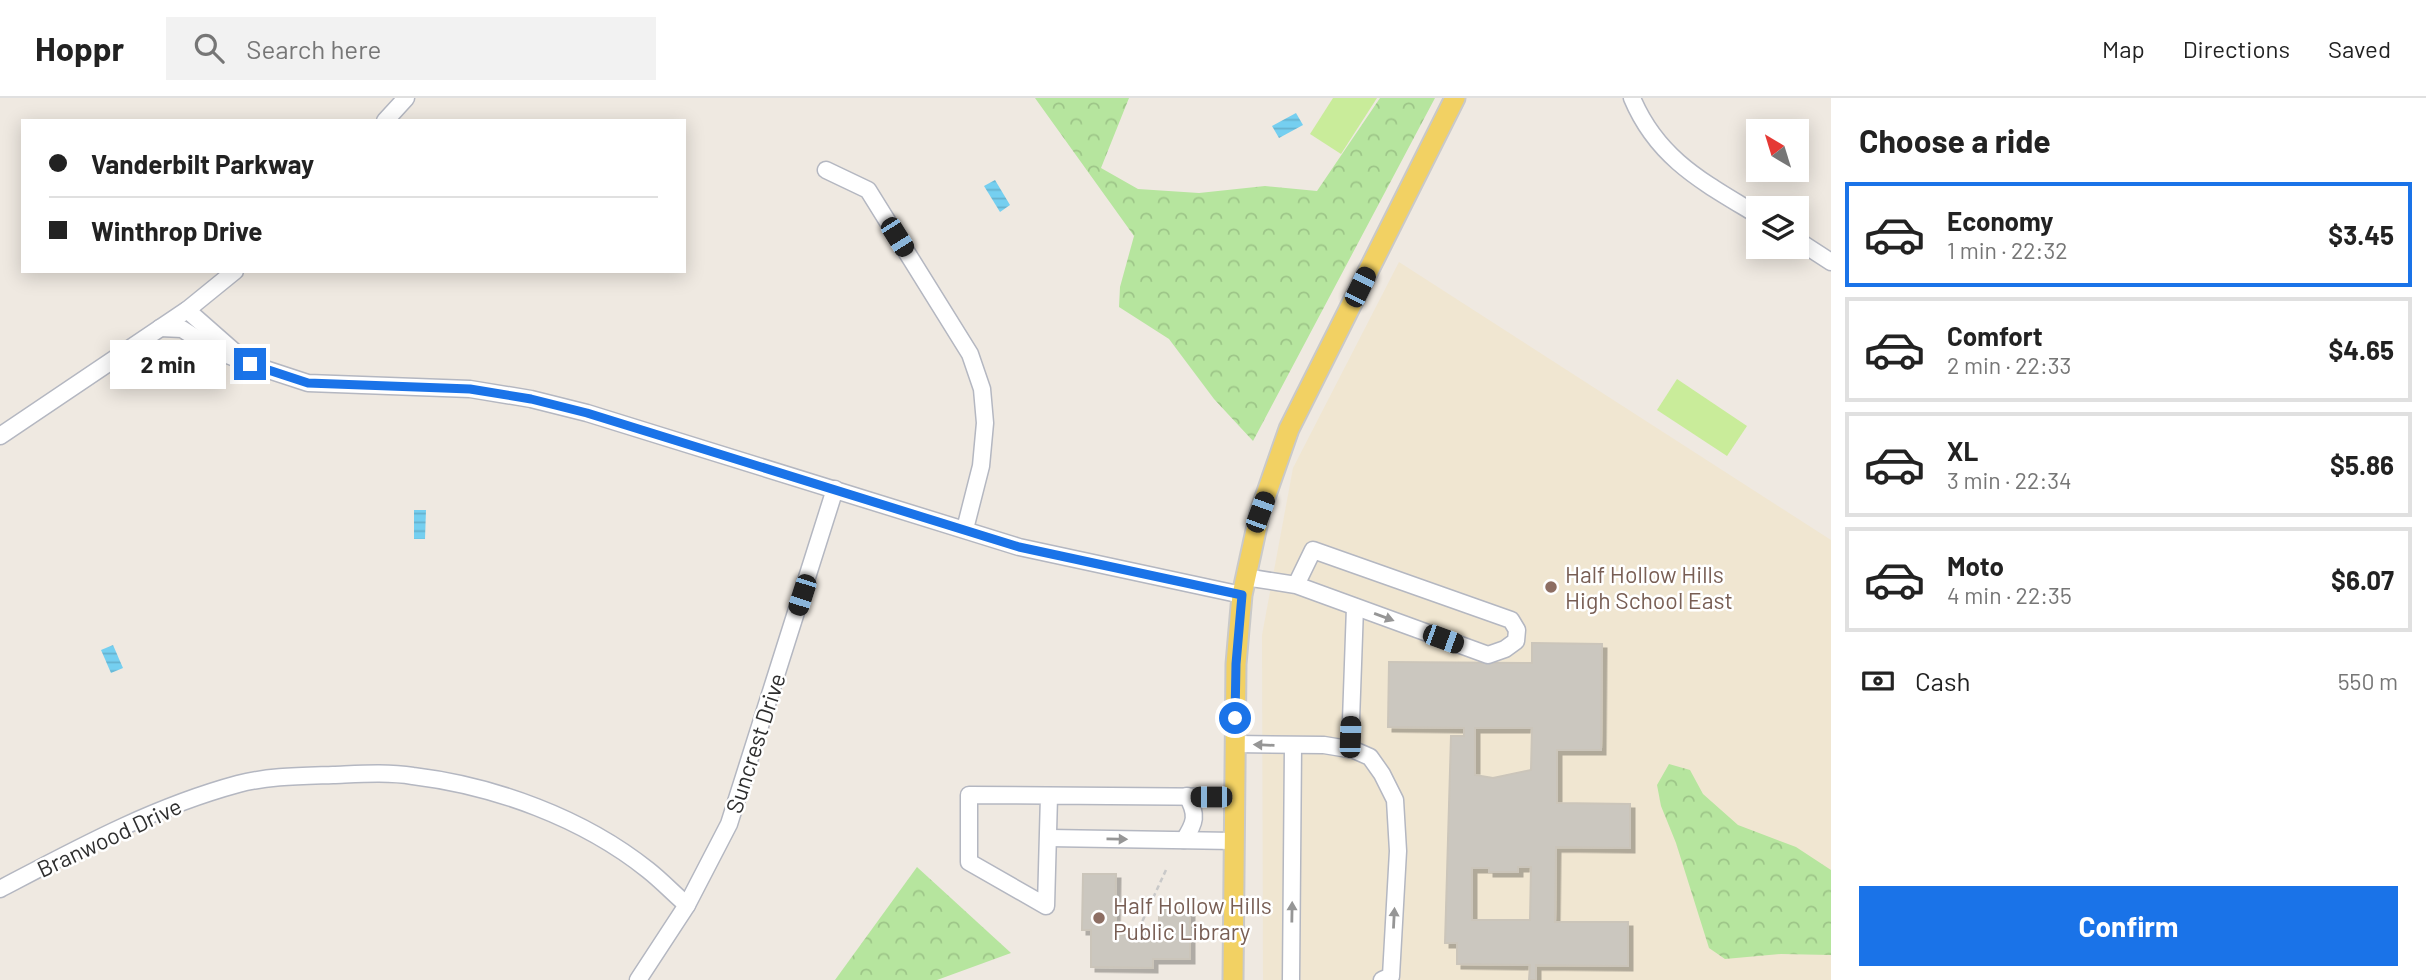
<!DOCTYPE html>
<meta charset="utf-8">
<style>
body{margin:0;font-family:Barlow,sans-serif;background:#f2f2f2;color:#222;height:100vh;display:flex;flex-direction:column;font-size:26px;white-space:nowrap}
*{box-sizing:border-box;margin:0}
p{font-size:23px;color:#767676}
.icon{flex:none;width:38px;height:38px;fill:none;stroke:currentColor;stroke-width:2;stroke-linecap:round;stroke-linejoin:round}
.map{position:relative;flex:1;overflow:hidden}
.drawer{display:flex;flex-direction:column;background:#fff;width:595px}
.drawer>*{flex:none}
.hud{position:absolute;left:21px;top:21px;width:665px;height:154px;border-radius:0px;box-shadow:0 4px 18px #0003;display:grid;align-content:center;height:154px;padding:0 28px;background:#fff}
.needle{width:46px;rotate:322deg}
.buttons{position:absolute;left:1746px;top:21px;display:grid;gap:14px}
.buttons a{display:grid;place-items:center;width:63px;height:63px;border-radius:0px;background:#fff;box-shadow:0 4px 18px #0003;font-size:35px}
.end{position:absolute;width:32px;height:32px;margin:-16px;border:9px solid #1a73e8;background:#fff;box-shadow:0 0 0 4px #fff}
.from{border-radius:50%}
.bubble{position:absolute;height:49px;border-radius:0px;background:#fff;box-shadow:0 4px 18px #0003;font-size:23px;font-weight:700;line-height:49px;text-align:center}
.car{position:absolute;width:21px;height:42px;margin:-21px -10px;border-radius:9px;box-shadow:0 0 5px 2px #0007;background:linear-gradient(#222 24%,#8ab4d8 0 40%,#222 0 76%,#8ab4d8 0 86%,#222 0)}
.hud b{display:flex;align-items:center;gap:24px;height:66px;font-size:26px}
.hud b+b{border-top:2px solid #e0e0e0}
.hud i{width:18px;height:18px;background:#222}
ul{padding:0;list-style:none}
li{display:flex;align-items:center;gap:21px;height:105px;margin:0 14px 10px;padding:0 14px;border:4px solid #e0e0e0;border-radius:0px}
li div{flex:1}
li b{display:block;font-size:26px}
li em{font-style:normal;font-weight:700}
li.on{border-color:#1a73e8}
li>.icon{width:63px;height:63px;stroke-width:1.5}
h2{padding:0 28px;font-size:32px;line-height:84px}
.pay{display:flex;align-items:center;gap:18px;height:77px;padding:0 28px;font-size:26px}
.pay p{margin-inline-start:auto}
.button{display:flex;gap:14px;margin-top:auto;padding:14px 28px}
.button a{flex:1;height:80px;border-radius:0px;background:#1a73e8;color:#fff;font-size:28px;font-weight:700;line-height:80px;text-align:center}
header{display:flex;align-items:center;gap:42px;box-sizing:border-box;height:98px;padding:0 35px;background:#fff;border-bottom:2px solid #e0e0e0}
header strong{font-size:33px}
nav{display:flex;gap:38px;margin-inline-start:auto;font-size:24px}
.search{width:490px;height:63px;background:#f2f2f2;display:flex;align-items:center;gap:18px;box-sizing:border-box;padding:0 24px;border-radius:0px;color:#767676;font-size:26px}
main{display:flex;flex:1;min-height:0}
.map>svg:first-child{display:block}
.education{fill:#f0e6d1}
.forest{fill:url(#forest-crowns)}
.pitch{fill:#c9ec9a}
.water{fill:url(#water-rules)}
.building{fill:#cbc7bf;stroke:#cbc5ba;stroke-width:2;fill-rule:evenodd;filter:url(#shadow)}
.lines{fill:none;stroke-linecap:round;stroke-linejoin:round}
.minor-casing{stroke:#b4b7c1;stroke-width:19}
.major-casing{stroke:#c9c9c9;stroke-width:23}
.path{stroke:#c9c9c9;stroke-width:2.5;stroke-dasharray:5 3.5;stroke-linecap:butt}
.minor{stroke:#fff;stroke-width:16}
.major{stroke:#f2d163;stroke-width:19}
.oneway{fill:#969696}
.route{stroke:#1a73e8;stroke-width:9}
.education-dot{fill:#8d6e63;stroke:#fff;stroke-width:2.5}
.labels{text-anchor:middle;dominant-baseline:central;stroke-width:5;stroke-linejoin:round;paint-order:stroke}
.education-label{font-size:23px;fill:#785e54;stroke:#fff;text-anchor:start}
.street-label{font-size:23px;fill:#2e2e2e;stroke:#fff}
</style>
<header>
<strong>Hoppr</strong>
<div class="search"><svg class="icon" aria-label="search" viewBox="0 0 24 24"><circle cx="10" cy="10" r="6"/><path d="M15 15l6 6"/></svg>Search here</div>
<nav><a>Map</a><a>Directions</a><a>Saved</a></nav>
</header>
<main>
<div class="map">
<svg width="1831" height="882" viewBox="0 0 1831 882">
<defs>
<pattern id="forest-crowns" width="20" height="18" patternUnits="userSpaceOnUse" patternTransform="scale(1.75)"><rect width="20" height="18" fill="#b6e59e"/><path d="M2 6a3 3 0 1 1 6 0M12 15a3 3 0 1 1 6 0" fill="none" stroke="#9dc588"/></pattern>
<pattern id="water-rules" width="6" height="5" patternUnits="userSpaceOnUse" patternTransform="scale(1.75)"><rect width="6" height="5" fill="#75cff0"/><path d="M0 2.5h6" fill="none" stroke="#66b2ce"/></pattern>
<filter id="shadow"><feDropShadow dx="4.5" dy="4.5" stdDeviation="0" flood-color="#0004"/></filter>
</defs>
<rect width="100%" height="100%" fill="#efe9e1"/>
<!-- education -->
<polygon class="education" points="1399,164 1831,442 1831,882 1263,882 1262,537 1293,370"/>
<!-- forest -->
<g class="forest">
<polygon points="1035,0 1129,0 1101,70 1138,91 1199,95 1265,88 1317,93 1380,0 1435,0 1253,343 1214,301 1169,241 1119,209 1120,189 1134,138"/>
<polygon points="1669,666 1690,672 1703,696 1738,727 1796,749 1831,772 1831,857 1781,856 1725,861 1709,850 1676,745 1661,708 1657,687"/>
<polygon points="917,769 1011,855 937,882 835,882"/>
</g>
<!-- pitch -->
<g class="pitch">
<polygon points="1333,0 1377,0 1341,56 1310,36"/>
<polygon points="1677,281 1747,328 1727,358 1657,312"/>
</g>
<!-- water -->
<g class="water">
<polygon points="1296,15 1303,27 1279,40 1272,28"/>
<polygon points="995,82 1010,107 1000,114 984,88"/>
<polygon points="414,412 426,412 425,441 414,441"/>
<polygon points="113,547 123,570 111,575 101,552"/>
</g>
<!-- building -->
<g class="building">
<path d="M1532,545L1602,546L1601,652H1557V705L1630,706V750L1556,749L1555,824H1628V868L1536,867V882H1529L1530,867L1457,866V845H1445L1451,638H1464V630L1388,629L1389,564L1532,565ZM1475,630H1532L1531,672L1493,680L1475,677ZM1518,769H1531L1530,822H1472V770H1489V774H1518Z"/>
<polygon points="1083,776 1116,776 1115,837 1136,837 1136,831 1145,831 1145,837 1159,837 1159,809 1190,809 1190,861 1153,861 1153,870 1091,869 1091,832 1082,832"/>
</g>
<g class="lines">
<defs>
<g id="minor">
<path d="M1632,0C1658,62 1705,85 1759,118"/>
<polyline points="385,23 406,0"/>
<polyline points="826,72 868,92 970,256 982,291 985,325 981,368 965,431"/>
<polyline points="1797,142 1831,164"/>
<polyline points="187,212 237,256"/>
<polyline points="160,230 182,231 215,252 250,266 308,285 470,291 531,301 587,315 1019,449 1242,497"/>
<polyline points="0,338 187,212 235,173"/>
<polyline points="1245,479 1296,487 1488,557 1505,551 1516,543 1517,532 1511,522 1313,452 1296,487"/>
<polyline points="1235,646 1324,647 1354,652 1370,659 1382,676 1395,702 1398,753 1391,878 1382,882"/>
<polyline points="1350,651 1355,509"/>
<polyline points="1049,698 1046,808 969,764 969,697 1235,699"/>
<polyline points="1049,740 1234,743"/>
<path d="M1184,742C1195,725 1198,717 1187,698"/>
<path d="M0,791C78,750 153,709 238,686C268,678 302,678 333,677C360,676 387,674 413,678C495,688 583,720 648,772C662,783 674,796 687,807"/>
<polyline points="638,882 687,807 729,726 835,391"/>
<polyline points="1291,882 1293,648"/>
</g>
<polyline id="major" points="1233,882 1236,566 1242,497 1260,414 1289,331 1455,0"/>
</defs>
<!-- minor casing -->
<use href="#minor" class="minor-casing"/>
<!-- major casing -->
<use href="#major" class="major-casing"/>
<!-- path -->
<polyline class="path" points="1140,831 1141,826 1166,772"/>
<!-- minor -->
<use href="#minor" class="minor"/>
<!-- major -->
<use href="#major" class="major"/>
</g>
<!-- one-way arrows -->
<defs><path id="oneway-solid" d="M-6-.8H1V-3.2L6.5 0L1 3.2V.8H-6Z" transform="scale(1.75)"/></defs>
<g class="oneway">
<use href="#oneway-solid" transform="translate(1384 519) rotate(20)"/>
<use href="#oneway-solid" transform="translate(1264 647) rotate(-178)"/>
<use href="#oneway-solid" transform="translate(1117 741) rotate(1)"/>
<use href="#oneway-solid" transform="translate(1292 814) rotate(-89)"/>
<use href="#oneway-solid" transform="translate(1394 820) rotate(-87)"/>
</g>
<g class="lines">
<!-- route -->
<polyline class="route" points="250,266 308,285 470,291 531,301 587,315 1019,449 1242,497 1236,566 1235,620"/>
</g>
<!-- markers -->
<g class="education-dot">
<circle cx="1551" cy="489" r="7"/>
<circle cx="1099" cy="820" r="7"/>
</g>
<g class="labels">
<!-- education labels -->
<g class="education-label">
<text x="1565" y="476">Half Hollow Hills<tspan x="1565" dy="26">High School East</tspan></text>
<text x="1113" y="807">Half Hollow Hills<tspan x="1113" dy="26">Public Library</tspan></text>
</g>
<!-- street labels -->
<g class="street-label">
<text transform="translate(755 645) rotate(-72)">Suncrest Drive</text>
<text transform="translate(109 739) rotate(-25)">Branwood Drive</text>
</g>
</g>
</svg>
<div class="buttons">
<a><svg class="needle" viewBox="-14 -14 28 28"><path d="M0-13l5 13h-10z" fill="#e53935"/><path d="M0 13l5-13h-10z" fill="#767676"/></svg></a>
<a><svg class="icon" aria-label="layers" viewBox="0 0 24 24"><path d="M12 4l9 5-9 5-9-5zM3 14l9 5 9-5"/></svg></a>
</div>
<i class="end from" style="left:1235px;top:620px"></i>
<i class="end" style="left:250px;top:266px"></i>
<div class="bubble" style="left:110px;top:242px;width:116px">2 min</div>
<i class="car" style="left:897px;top:139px;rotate:148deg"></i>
<i class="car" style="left:1360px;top:189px;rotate:26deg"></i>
<i class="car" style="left:1260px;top:414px;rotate:20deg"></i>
<i class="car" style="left:802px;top:497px;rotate:198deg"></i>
<i class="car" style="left:1443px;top:541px;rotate:110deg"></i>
<i class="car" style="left:1350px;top:639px;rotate:2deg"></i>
<i class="car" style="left:1211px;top:699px;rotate:270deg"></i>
<div class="hud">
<b><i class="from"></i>Vanderbilt Parkway</b>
<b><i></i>Winthrop Drive</b>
</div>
</div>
<section class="drawer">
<h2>Choose a ride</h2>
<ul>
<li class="on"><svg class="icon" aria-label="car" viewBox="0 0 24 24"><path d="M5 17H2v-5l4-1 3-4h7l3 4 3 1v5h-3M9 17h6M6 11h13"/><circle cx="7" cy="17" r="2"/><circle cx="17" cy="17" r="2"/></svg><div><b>Economy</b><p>1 min · 22:32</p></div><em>$3.45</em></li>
<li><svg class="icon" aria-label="car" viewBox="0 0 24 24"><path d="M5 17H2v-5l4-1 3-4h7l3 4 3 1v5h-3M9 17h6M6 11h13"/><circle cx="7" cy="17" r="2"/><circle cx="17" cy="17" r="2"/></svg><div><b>Comfort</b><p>2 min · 22:33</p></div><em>$4.65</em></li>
<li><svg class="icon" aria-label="car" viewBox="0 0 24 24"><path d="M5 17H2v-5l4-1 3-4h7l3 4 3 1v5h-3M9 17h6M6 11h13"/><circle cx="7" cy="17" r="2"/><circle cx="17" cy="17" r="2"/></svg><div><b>XL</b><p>3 min · 22:34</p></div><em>$5.86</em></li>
<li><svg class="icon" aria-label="car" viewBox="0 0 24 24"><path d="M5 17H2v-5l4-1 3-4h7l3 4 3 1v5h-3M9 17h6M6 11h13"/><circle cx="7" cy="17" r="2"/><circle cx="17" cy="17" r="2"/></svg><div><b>Moto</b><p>4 min · 22:35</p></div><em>$6.07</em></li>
</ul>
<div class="pay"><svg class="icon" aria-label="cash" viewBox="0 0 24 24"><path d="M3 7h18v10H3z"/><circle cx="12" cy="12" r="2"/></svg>Cash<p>550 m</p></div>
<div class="button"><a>Confirm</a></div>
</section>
</main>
